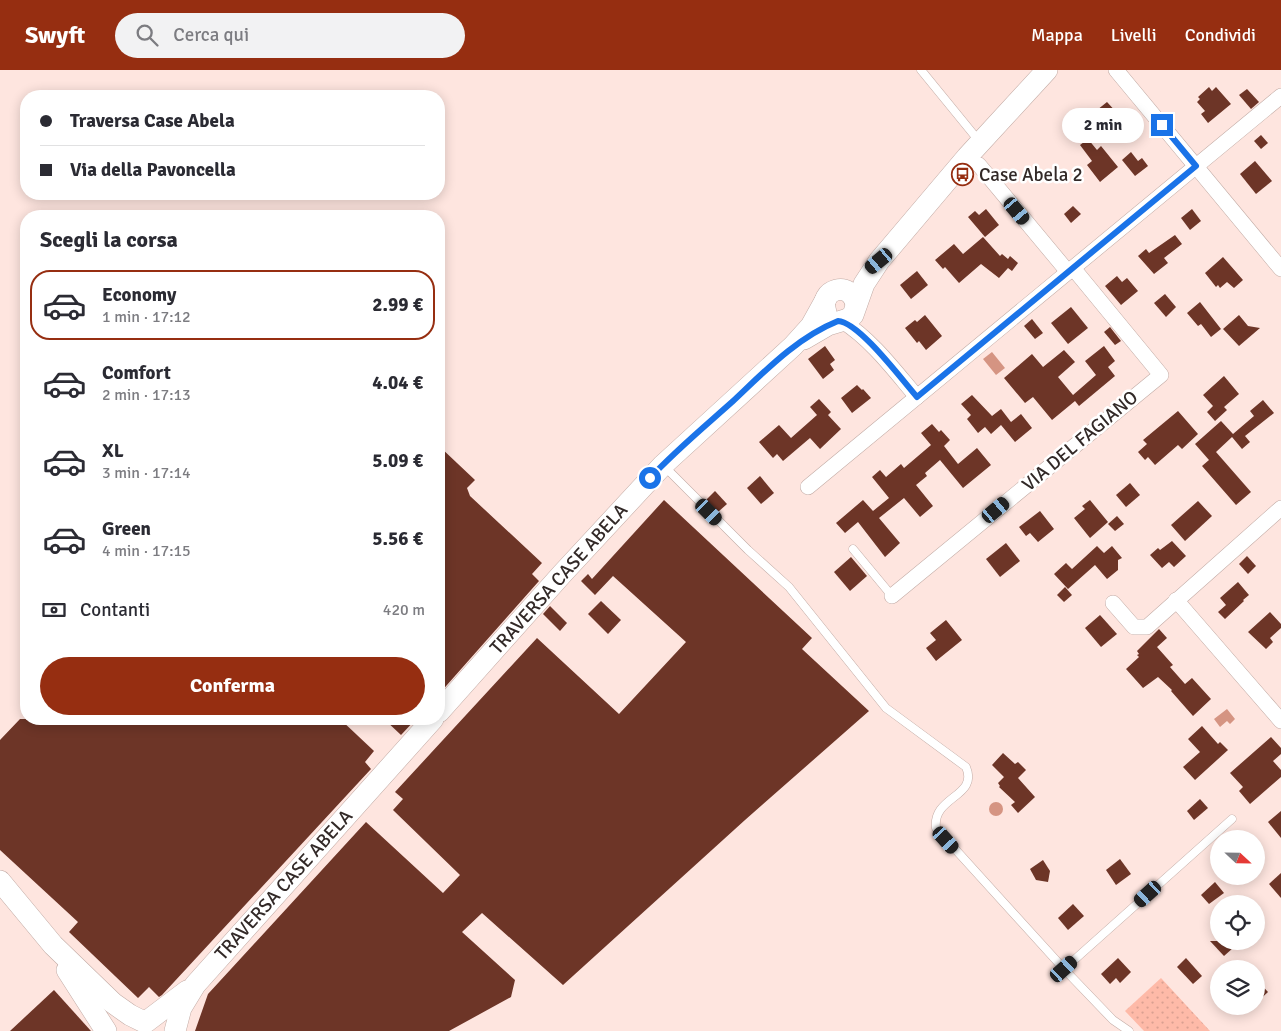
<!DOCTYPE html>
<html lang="it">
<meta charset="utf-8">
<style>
body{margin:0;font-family:Signika,sans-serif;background:#f2f2f3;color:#2b2b33;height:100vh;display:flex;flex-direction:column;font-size:19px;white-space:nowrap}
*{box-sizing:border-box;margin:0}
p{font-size:16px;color:#7c7c81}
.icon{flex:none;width:28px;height:28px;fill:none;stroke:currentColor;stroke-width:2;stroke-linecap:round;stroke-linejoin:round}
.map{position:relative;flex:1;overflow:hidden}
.side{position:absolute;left:20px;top:140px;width:425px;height:515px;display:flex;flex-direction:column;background:#fff;border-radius:20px;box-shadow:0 2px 12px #0003}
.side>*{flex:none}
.top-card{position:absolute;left:20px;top:20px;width:425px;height:110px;border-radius:20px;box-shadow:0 2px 12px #0003;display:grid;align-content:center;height:110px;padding:0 20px;background:#fff}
.needle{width:32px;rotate:112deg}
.buttons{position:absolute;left:1210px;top:760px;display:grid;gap:10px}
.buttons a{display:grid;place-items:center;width:55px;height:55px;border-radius:50%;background:#fff;box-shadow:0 2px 12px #0003;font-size:25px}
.end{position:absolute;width:22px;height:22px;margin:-11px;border:6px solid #1a73e8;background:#fff;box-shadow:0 0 0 2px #fff}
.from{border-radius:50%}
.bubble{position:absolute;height:35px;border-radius:18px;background:#fff;box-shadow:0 2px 12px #0003;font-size:16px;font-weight:800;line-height:35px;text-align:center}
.car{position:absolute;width:15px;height:30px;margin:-15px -8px;border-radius:6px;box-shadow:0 0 4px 1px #0007;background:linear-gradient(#222 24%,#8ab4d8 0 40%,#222 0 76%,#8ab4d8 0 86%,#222 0)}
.top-card b{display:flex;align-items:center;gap:18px;height:48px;font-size:19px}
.top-card b+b{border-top:1px solid #e1e1e2}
.top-card i{width:12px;height:12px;background:#2b2b33}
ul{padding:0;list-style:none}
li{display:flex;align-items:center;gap:15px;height:70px;margin:0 10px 8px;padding:0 10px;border:2px solid transparent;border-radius:20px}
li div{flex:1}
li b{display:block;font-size:19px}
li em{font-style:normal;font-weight:800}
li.active{border-color:#962e11}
li>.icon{width:45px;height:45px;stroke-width:1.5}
h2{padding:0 20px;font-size:22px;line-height:60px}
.pay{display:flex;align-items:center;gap:12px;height:55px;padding:0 20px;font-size:19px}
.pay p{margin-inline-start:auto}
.button{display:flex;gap:10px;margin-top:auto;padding:10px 20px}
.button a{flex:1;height:58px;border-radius:30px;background:#962e11;color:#fff;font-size:20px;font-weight:800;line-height:58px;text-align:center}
header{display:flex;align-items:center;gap:30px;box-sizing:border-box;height:70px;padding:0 25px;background:#962e11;color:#fff}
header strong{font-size:24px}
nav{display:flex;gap:28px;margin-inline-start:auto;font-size:18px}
.search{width:350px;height:45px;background:#f2f2f3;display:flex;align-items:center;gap:12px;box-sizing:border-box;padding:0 18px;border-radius:28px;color:#7c7c81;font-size:19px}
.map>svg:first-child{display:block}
.grass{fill:url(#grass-dots)}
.water{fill:#d59482}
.building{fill:#6d3527}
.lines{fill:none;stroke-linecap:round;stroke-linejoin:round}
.lane-casing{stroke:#c2aba5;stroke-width:9}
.street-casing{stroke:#c2aba5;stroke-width:16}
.secondary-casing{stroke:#c2aba5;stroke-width:22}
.lane{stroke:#fff;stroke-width:8}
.street{stroke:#fff;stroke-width:15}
.secondary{stroke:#fff;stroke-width:21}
.route{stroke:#1a73e8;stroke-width:6}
.labels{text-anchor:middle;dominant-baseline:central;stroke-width:5;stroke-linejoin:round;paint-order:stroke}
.poi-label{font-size:19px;fill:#322927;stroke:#fff;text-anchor:start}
.street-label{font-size:19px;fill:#322927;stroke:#fff}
</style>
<header>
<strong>Swyft</strong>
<div class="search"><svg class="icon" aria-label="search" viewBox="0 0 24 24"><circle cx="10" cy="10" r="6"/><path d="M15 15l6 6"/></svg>Cerca qui</div>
<nav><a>Mappa</a><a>Livelli</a><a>Condividi</a></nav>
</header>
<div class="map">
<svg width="1281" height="961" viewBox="0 0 1281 961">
<defs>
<pattern id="grass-dots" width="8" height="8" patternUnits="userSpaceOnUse" patternTransform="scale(1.25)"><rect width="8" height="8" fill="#febaa8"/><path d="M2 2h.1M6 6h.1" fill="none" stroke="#daa091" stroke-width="1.8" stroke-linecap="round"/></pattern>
</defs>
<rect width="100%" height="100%" fill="#fee5df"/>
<!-- grass -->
<polygon class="grass" points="1161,908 1210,961 1144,961 1125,941"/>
<!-- water -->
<g class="water">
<polygon points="992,282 1005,298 996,305 983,289"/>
<polygon points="1227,639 1235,649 1230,654 1227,651 1220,657 1214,649"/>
<circle cx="996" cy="739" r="7"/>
</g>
<!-- building -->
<g class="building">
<polygon points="1209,17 1212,21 1216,17 1231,34 1208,53 1201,44 1205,41 1197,32 1200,29 1198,27"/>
<polygon points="1247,19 1259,32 1251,39 1239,25"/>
<polygon points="1107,32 1119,45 1109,53 1108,51 1102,56 1092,44"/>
<polygon points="1261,65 1268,73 1261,79 1254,71"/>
<polygon points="1088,69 1097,80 1101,76 1118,97 1100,112 1087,95 1092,91 1080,75"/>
<polygon points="1131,82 1138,91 1142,88 1148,96 1135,106 1122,90"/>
<polygon points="1255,91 1272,111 1256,124 1240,104"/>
<polygon points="1073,136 1081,144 1071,153 1064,144"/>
<polygon points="986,139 999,155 985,167 968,147 975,141 979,145"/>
<polygon points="1192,139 1201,151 1190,160 1181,148"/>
<polygon points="1175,165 1182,174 1164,188 1168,193 1154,204 1138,186 1146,179 1149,183"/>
<polygon points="983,167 1000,186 1002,184 1008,189 1010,186 1018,193 1012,201 1008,198 999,208 981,194 959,213 945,197 943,199 935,190 954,174 963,184"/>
<polygon points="1223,187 1243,210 1234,218 1227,212 1220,218 1218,215 1216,217 1205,203"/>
<polygon points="917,201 928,215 911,229 900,215"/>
<polygon points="1117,206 1122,212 1127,208 1138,221 1121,235 1105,216"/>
<polygon points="1165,224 1176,237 1166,247 1154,233"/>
<polygon points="1200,232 1221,259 1211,267 1201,254 1198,256 1187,243"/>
<polygon points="1071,237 1088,258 1068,274 1051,253"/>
<polygon points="925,245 942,266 926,280 919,271 917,273 905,258 915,250 917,252"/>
<polygon points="1239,245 1248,256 1260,258 1239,276 1223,259"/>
<polygon points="1032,249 1043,263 1035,269 1024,256"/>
<polygon points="1110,257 1121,271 1115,275 1104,262"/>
<polygon points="825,276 835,290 830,294 834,300 823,309 808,289"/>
<polygon points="1104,276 1115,291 1108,297 1115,306 1079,336 1075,331 1052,350 1033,327 1025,333 1004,308 1032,284 1043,297 1064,280 1075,292 1058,307 1073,325 1096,305 1085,291"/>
<polygon points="1224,306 1239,324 1224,337 1227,340 1215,351 1207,342 1213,336 1203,325"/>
<polygon points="857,315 862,320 863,319 871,328 852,343 841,328"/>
<polygon points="972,325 992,346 1001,339 1011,352 1021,344 1032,358 1015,372 1001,355 991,364 985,357 978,363 967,349 971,345 961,334"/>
<polygon points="819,329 831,342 828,345 841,359 820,379 810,368 783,391 777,384 773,388 759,372 779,355 791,368 817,345 810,337"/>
<polygon points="1263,330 1274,343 1245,366 1250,372 1242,379 1232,367 1216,382 1251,422 1236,435 1202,396 1209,390 1195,374 1221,351 1233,364 1254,346 1250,341"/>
<polygon points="1178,341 1198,364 1182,379 1178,375 1155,395 1148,387 1145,390 1138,382 1147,374 1143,370"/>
<polygon points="932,354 939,362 941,360 950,370 944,376 958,394 977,378 991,395 963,418 940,390 925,403 927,406 916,415 933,436 920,447 904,428 879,448 900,473 885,487 858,452 845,463 836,453 863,430 873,441 889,428 872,407 880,400 886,407 901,394 904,398 931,375 921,363"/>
<polygon points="439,376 475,410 467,418 470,426 542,493 532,504 539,511 439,624"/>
<polygon points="760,406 774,423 761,434 747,418"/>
<polygon points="1130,413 1140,425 1126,437 1116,425"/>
<polygon points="715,421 727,434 718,442 706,430"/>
<polygon points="664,430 812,568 802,579 869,641 745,750 563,915 482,843 462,862 515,910 511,927 449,961 195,961 208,924 366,752 443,823 460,805 393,740 403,729 395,722 537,568 619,644 686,572 613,506 595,525 581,511 588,504 592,509"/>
<polygon points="1090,430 1108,452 1090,468 1074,448 1085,439 1082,436"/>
<polygon points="1198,431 1212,446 1185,471 1171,455"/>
<polygon points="1040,441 1054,459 1038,472 1030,463 1026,466 1019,457"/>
<polygon points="1117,446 1124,454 1115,461 1108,454"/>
<polygon points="1172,471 1186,486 1174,497 1169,492 1162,498 1150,485 1158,478 1160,480"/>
<polygon points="1006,473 1020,491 1000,507 986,489"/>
<polygon points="1097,476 1104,483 1112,476 1122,488 1118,490 1118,500 1107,509 1095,495 1068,519 1054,504 1066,493 1072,499"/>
<polygon points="1247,486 1256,496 1248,504 1239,494"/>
<polygon points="851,487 867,506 850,521 834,502"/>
<polygon points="1238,512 1249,525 1243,530 1244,531 1225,549 1218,542 1226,535 1220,528"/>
<polygon points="1065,517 1072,525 1064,532 1057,525"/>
<polygon points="601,531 621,550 608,564 588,544"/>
<polygon points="550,536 567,553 560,561 543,544"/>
<polygon points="1270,542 1281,554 1281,558 1270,568 1273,572 1266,579 1248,562"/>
<polygon points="1100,545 1117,564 1101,577 1085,558"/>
<polygon points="946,550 962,570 936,591 926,578 936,570 930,563"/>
<polygon points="1159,559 1167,568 1157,577 1173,595 1170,597 1185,614 1192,608 1211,629 1193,646 1171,621 1172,620 1158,607 1143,618 1126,599 1139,587 1137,585 1139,584 1137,581"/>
<polygon points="20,649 340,649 374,681 365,692 371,699 162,925 159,927 149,917 138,928 69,862 78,852 0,780 0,670"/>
<polygon points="384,649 416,649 401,665"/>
<polygon points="1202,656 1218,674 1220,672 1228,680 1195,710 1183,697 1200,682 1188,669"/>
<polygon points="1271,667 1281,678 1281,684 1273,691 1281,700 1281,707 1250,734 1239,721 1243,717 1230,703"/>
<polygon points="1003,683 1015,694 1018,692 1026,700 1018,708 1035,727 1018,743 1011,735 1015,732 999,717 1000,716 998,713 1004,707 992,695"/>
<polygon points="1200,729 1208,738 1194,750 1187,741"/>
<polygon points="1281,741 1281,768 1268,752"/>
<polygon points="1120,789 1131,804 1116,815 1106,800"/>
<polygon points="1043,790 1050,801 1048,812 1036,810 1030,799"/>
<polygon points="1281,803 1281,828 1269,814"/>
<polygon points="1215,812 1224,823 1209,834 1201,825"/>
<polygon points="1073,834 1084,846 1068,860 1058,848"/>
<polygon points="1210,871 1226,871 1233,878 1224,886"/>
<polygon points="1118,888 1131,902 1120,913 1116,908 1110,914 1101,904"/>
<polygon points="1186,888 1202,906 1193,914 1177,897"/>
<polygon points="1256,909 1268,922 1256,933"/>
<polygon points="54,920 91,961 10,961"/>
</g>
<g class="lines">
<defs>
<g id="lane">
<polyline points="921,0 979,71"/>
<path d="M664,396L748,480L789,517L886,638L966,697C979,727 932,726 936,758L1064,899L1113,950L1129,961"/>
<polyline points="853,479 892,526"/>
<polyline points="1064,899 1232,749"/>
</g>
<g id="street">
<polyline points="1116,0 1281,199"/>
<polyline points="979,95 1068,202"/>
<path d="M842,251C872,270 894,300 917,327"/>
<polyline points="808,417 1281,26"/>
<polyline points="892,526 1161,305 1073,198"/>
<polyline points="1176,530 1281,651"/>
<polyline points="1113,533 1134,557 1147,557 1281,438"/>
</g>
<g id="secondary">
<path d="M826,242C817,219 852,209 856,235"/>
<polyline points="804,269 828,255 848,249 853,245 864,214 879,191 967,87 1047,0"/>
<polyline points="439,642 562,504 663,395 793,276 811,256 826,229"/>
<polyline points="0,811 53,875 113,933 130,945 144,952"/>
<polyline points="67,900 106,961"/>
<polyline points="146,952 187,921"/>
<polyline points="175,961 181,938 195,915 433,649"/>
</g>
</defs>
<!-- lane casing -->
<use href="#lane" class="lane-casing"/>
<!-- street casing -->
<use href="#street" class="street-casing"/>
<!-- secondary casing -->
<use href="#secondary" class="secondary-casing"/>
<!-- lane -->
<use href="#lane" class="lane"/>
<!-- street -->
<use href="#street" class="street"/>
<!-- secondary -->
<use href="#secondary" class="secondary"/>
</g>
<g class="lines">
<!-- route -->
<path class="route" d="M650,408C675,381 704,357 732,332C764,302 796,268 838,251C859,252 902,310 917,327L1196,96L1162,55"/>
</g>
<!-- icons -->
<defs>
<symbol id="bus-ring" viewBox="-11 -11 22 22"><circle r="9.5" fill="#fff" stroke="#962e11" stroke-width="1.5"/><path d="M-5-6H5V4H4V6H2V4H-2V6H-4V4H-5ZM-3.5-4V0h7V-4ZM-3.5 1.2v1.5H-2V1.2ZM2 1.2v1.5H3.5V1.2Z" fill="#962e11"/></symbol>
</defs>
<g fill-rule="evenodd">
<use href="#bus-ring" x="950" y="92" width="25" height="25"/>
</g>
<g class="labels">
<!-- poi labels -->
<g class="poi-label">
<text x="979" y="105">Case Abela 2</text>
</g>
<!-- street labels -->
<g class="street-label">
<text transform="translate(1080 371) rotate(-40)">VIA DEL FAGIANO</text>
<text transform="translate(559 509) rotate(-48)">TRAVERSA CASE ABELA</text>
<text transform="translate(284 815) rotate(-48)">TRAVERSA CASE ABELA</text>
</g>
</g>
</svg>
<div class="buttons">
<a><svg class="needle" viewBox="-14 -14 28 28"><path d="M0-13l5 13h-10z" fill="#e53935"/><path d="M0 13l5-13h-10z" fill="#7c7c81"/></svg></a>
<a><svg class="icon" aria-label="locate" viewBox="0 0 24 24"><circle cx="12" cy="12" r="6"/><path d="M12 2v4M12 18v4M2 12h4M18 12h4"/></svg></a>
<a><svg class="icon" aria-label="layers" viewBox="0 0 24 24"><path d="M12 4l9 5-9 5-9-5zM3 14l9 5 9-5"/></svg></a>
</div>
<i class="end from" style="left:650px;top:408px"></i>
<i class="end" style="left:1162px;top:55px"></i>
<div class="bubble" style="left:1062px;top:38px;width:82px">2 min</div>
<i class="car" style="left:1017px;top:141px;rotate:140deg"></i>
<i class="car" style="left:879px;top:191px;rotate:230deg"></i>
<i class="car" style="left:996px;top:440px;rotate:50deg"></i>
<i class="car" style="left:709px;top:442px;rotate:135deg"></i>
<i class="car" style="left:946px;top:770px;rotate:138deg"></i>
<i class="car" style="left:1148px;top:824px;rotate:228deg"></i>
<i class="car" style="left:1064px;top:899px;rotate:48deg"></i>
<div class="top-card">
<b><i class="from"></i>Traversa Case Abela</b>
<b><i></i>Via della Pavoncella</b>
</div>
<section class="side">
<h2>Scegli la corsa</h2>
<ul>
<li class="active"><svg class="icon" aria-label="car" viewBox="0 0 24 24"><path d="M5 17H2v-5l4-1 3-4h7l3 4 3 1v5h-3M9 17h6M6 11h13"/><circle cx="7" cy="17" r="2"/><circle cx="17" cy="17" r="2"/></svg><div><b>Economy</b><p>1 min · 17:12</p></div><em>2.99 €</em></li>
<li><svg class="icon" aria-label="car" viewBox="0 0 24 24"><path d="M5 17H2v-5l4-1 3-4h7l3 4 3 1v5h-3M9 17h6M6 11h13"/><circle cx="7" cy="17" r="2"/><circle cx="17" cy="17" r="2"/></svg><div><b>Comfort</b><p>2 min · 17:13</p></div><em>4.04 €</em></li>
<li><svg class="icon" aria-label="car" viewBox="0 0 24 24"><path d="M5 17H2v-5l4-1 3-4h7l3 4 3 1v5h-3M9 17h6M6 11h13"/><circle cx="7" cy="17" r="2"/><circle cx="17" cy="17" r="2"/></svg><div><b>XL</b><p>3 min · 17:14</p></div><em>5.09 €</em></li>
<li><svg class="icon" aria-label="car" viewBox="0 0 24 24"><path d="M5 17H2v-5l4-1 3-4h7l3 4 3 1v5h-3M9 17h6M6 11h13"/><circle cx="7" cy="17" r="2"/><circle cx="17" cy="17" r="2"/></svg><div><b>Green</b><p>4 min · 17:15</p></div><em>5.56 €</em></li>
</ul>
<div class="pay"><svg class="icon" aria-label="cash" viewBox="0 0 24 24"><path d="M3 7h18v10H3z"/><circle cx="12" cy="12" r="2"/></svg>Contanti<p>420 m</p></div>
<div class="button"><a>Conferma</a></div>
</section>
</div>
